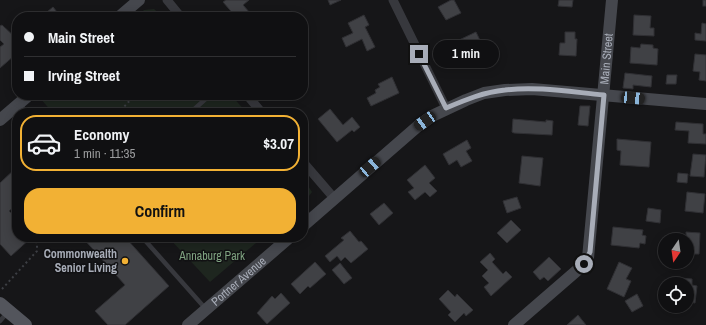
<!DOCTYPE html>
<meta charset="utf-8">
<style>
body{margin:0;font-family:"Archivo Narrow",sans-serif;background:#19191b;color:#f1f3f6;height:100vh;display:flex;flex-direction:column;font-size:15px;white-space:nowrap}
*{box-sizing:border-box;margin:0}
p{font-size:13px;color:#9c9d9f}
.icon{flex:none;width:22px;height:22px;fill:none;stroke:currentColor;stroke-width:2;stroke-linecap:round;stroke-linejoin:round}
.map{position:relative;flex:1;overflow:hidden}
.panel{position:absolute;left:12px;top:108px;width:296px;height:134px;display:flex;flex-direction:column;background:#101012;border-radius:16px;box-shadow:0 2px 10px #0003,0 0 0 1px #303032}
.panel>*{flex:none}
.hud{position:absolute;left:12px;top:12px;width:296px;height:88px;border-radius:16px;box-shadow:0 2px 10px #0003,0 0 0 1px #303032;display:grid;align-content:center;height:88px;padding:0 12px;background:#101012}
.needle{width:26px;rotate:193deg}
.buttons{position:absolute;left:658px;top:233px;display:grid;gap:8px}
.buttons a{display:grid;place-items:center;width:36px;height:36px;border-radius:50%;background:#101012;box-shadow:0 2px 10px #0003,0 0 0 1px #303032;font-size:20px}
.end{position:absolute;width:18px;height:18px;margin:-9px;border:5px solid #a8adb8;background:#111;box-shadow:0 0 0 2px #111}
.from{border-radius:50%}
.bubble{position:absolute;height:28px;border-radius:14px;background:#101012;box-shadow:0 2px 10px #0003,0 0 0 1px #303032;font-size:13px;font-weight:700;line-height:28px;text-align:center}
.car{position:absolute;width:12px;height:24px;margin:-12px -6px;border-radius:5px;box-shadow:0 0 3px 1px #0007;background:linear-gradient(#222 24%,#8ab4d8 0 40%,#222 0 76%,#8ab4d8 0 86%,#222 0)}
.hud b{display:flex;align-items:center;gap:14px;height:38px;font-size:15px}
.hud b+b{border-top:1px solid #303032}
.hud i{width:10px;height:10px;background:#f1f3f6}
ul{padding:7px 0 0;list-style:none}
li{display:flex;align-items:center;gap:12px;height:56px;margin:0 8px 6px;padding:0 4px;border:2px solid transparent;border-radius:16px}
li div{flex:1}
li b{display:block;font-size:15px}
li em{font-style:normal;font-weight:700}
li.selected{border-color:#f2b134}
li>.icon{width:36px;height:36px;stroke-width:1.5}
.action{display:flex;gap:8px;margin-top:auto;padding:8px 12px}
.action a{flex:1;height:46px;border-radius:16px;background:#f2b134;color:#111;font-size:16px;font-weight:700;line-height:46px;text-align:center}
.map>svg:first-child{display:block}
.green{fill:#1e261f}
.building{fill:#404145;stroke:#303034}
.lines{fill:none;stroke-linecap:round;stroke-linejoin:round}
.path{stroke:#3d3f44;stroke-width:2;stroke-dasharray:2 3;stroke-linecap:butt}
.lane{stroke:#37383d;stroke-width:4.5}
.street{stroke:#37383d;stroke-width:9}
.secondary{stroke:#45474d;stroke-width:12}
.primary{stroke:#53555c;stroke-width:14}
.route{stroke:#a8adb8;stroke-width:5}
.poi-dot{fill:#f2b134;stroke:#111113;stroke-width:1.5}
.labels{text-anchor:middle;dominant-baseline:central;stroke-width:3;stroke-linejoin:round;paint-order:stroke}
.street-label{font-size:12px;fill:#a8adb8;stroke:#111113}
.poi-label{font-size:12px;font-weight:bold;fill:#a8adb8;stroke:#111113;text-anchor:end}
.park-label{font-size:12px;fill:#7fa381;stroke:#111113}
</style>
<div class="map">
<svg width="706" height="325" viewBox="0 0 706 325">
<rect width="100%" height="100%" fill="#161618"/>
<!-- green -->
<g class="green">
<polygon points="154,9 163,17 136,17 144,10"/>
<polygon points="44,95 231,95 247,113 53,113 40,98"/>
<polygon points="303,178 312,192 303,204"/>
<polygon points="168,237 263,237 210,282"/>
</g>
<!-- building -->
<g class="building">
<polygon points="226,0 249,0 243,5 250,13 246,17 236,17 223,2"/>
<polygon points="328,0 341,0 330,5"/>
<polygon points="451,0 454,0 461,13 446,20 438,7"/>
<polygon points="559,0 573,0 572,7 558,6"/>
<rect x="703" y="0" width="3" height="6"/>
<polygon points="53,7 61,17 41,17"/>
<polygon points="364,15 369,25 365,27 375,47 367,51 362,39 346,47 342,38 353,33 348,23"/>
<polygon points="634,15 651,16 650,28 654,28 654,36 633,35"/>
<polygon points="702,23 706,24 706,41 695,40 695,33 701,34"/>
<polygon points="2,25 17,39 17,57 15,55 0,68 0,47 4,44 0,40 0,26"/>
<polygon points="476,32 487,55 466,64 455,42"/>
<polygon points="565,32 575,32 575,39 577,39 576,56 559,55 560,43 565,43"/>
<polygon points="641,44 653,45 653,48 658,49 657,65 630,63 631,47 640,48"/>
<polygon points="695,54 706,55 706,81 699,80 700,72 693,71"/>
<polygon points="625,73 652,76 651,87 633,85 633,89 623,88"/>
<polygon points="667,75 677,75 676,84 666,84"/>
<polygon points="392,77 399,93 371,106 367,98 376,93 375,90 380,87 378,84"/>
<polygon points="580,106 590,106 588,126 578,125"/>
<polygon points="330,109 343,125 352,117 360,127 354,132 352,130 337,142 318,119"/>
<polygon points="513,119 546,122 546,120 553,121 552,135 514,133 512,132"/>
<polygon points="676,122 703,124 703,134 706,134 706,144 688,143 689,131 675,130"/>
<polygon points="617,139 651,142 649,167 620,165 621,151 617,150"/>
<polygon points="467,140 471,148 466,151 472,161 461,167 457,160 449,165 443,154"/>
<polygon points="693,154 706,155 704,177 690,176"/>
<polygon points="522,156 543,158 540,186 519,183"/>
<polygon points="425,165 435,178 429,183 437,191 430,197 425,192 415,200 408,192 414,188 407,180"/>
<polygon points="17,167 17,204 9,211 17,219 17,237 32,237 11,256 0,244 0,183"/>
<polygon points="678,173 688,174 687,183 677,182"/>
<polygon points="687,192 705,194 703,213 685,211"/>
<polygon points="517,197 521,208 507,213 503,201"/>
<polygon points="384,203 393,213 379,225 370,214"/>
<polygon points="648,208 661,210 660,223 646,221"/>
<polygon points="511,220 521,230 507,243 497,233"/>
<polygon points="613,227 643,230 642,235 646,236 645,244 640,243 639,248 611,245"/>
<polygon points="350,231 359,242 361,241 368,249 351,263 345,257 341,261 337,256 330,262 325,256 344,240 341,238"/>
<polygon points="686,232 700,233 699,254 687,254"/>
<polygon points="32,237 37,237 33,241 31,238"/>
<polygon points="82,237 125,237 169,286 125,325 108,325 95,311 125,285"/>
<polygon points="490,253 495,259 492,262 503,274 506,271 512,277 491,296 484,287 489,283 482,276 488,270 480,262"/>
<polygon points="549,257 561,269 548,281 544,277 540,280 533,272"/>
<polygon points="315,262 326,274 310,288 308,286 300,294 291,284"/>
<polygon points="619,262 632,268 626,279 631,281 624,297 607,289"/>
<polygon points="340,263 352,278 344,284 332,270"/>
<polygon points="680,278 692,279 692,285 697,286 695,303 687,302 687,284 680,284"/>
<polygon points="448,290 455,297 457,294 473,310 466,316 464,313 455,322 448,315 451,312 439,299"/>
<polygon points="281,293 290,303 267,324 257,313 272,296 275,299"/>
<polygon points="637,294 643,306 632,312 625,301"/>
<polygon points="578,315 586,325 567,325"/>
</g>
<g class="lines">
<!-- path -->
<g class="path">
<polyline points="125,113 121,110 135,95"/>
<polyline points="2,289 37,251 37,243 32,237"/>
</g>
<!-- lane -->
<g class="lane">
<polyline points="198,95 203,101"/>
<polyline points="19,104 28,113"/>
<polyline points="190,113 210,95"/>
<polyline points="142,237 205,308"/>
<polyline points="0,321 7,313"/>
</g>
<!-- street -->
<g class="street">
<polyline points="167,0 181,17"/>
<polyline points="393,0 446,108"/>
<polyline points="247,95 262,113"/>
<polyline points="303,162 334,198"/>
</g>
<!-- secondary -->
<g class="secondary">
<polyline points="119,17 139,0"/>
<polyline points="0,120 29,95"/>
<polyline points="303,226 418,126 432,116 466,100 484,93 505,90 532,89 706,104"/>
<path id="s1" d="M188,325L290,237"/>
<path id="s2" d="M514,325L581,267L588,258L612,0"/>
</g>
<!-- primary -->
<polyline class="primary" points="0,304 25,325"/>
</g>
<g class="lines">
<!-- route -->
<path class="route" d="M419,54L446,108C465,100 484,92 505,90C537,86 571,92 604,95L590,252L584,264"/>
</g>
<!-- markers -->
<circle class="poi-dot" cx="125" cy="261" r="4"/>
<g class="labels">
<!-- street labels -->
<g class="street-label">
<text stroke="none"><textPath href="#s2" startOffset="300">Main Street</textPath></text>
<text stroke="none"><textPath href="#s1" startOffset="67">Portner Avenue</textPath></text>
</g>
<!-- poi labels -->
<g class="poi-label">
<text x="117" y="254">Commonwealth<tspan x="117" dy="14">Senior Living</tspan></text>
</g>
<!-- park labels -->
<g class="park-label">
<text x="212" y="256">Annaburg Park</text>
</g>
</g>
</svg>
<div class="buttons">
<a><svg class="needle" viewBox="-14 -14 28 28"><path d="M0-13l5 13h-10z" fill="#e53935"/><path d="M0 13l5-13h-10z" fill="#9c9d9f"/></svg></a>
<a><svg class="icon" aria-label="locate" viewBox="0 0 24 24"><circle cx="12" cy="12" r="6"/><path d="M12 2v4M12 18v4M2 12h4M18 12h4"/></svg></a>
</div>
<i class="end from" style="left:584px;top:264px"></i>
<i class="end" style="left:419px;top:54px"></i>
<div class="bubble" style="left:433px;top:40px;width:66px">1 min</div>
<i class="car" style="left:633px;top:98px;rotate:95deg"></i>
<i class="car" style="left:425px;top:121px;rotate:235deg"></i>
<i class="car" style="left:370px;top:167px;rotate:49deg"></i>
<div class="hud">
<b><i class="from"></i>Main Street</b>
<b><i></i>Irving Street</b>
</div>
<section class="panel">
<ul>
<li class="selected"><svg class="icon" aria-label="car" viewBox="0 0 24 24"><path d="M5 17H2v-5l4-1 3-4h7l3 4 3 1v5h-3M9 17h6M6 11h13"/><circle cx="7" cy="17" r="2"/><circle cx="17" cy="17" r="2"/></svg><div><b>Economy</b><p>1 min · 11:35</p></div><em>$3.07</em></li>
</ul>
<div class="action"><a>Confirm</a></div>
</section>
</div>
